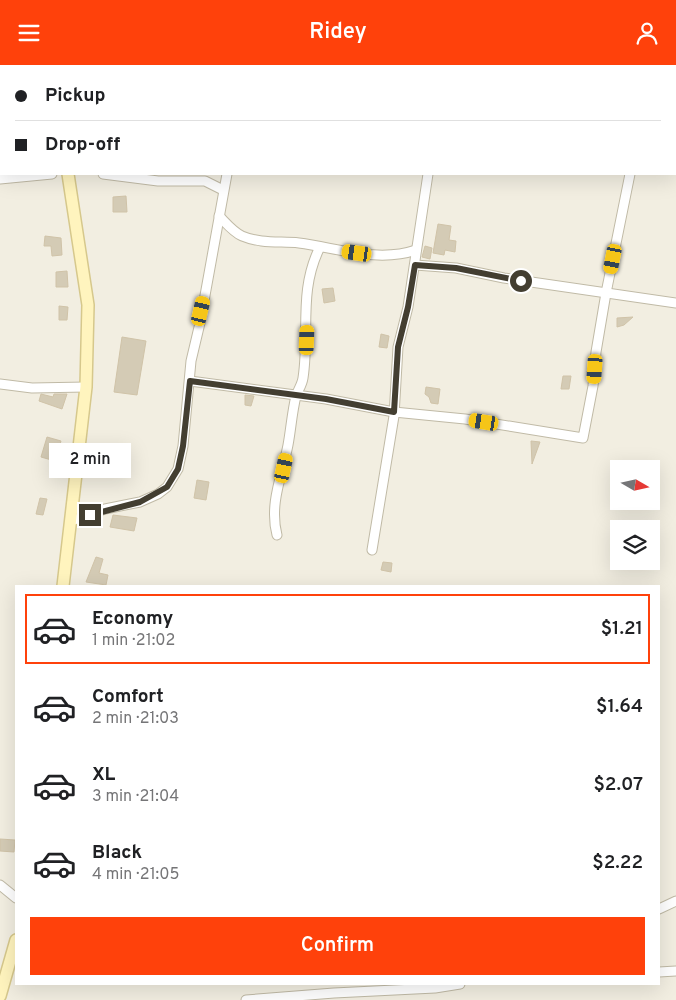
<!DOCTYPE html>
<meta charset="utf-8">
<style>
body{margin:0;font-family:Overpass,sans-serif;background:#f2f2f2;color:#202124;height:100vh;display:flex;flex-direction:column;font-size:19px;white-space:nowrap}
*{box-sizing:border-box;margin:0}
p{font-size:16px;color:#757577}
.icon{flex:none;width:28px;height:28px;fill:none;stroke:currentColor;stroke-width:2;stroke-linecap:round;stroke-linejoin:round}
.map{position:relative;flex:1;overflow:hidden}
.sheet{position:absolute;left:15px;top:520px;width:645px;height:400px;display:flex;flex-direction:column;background:#fff;border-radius:0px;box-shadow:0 5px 20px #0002}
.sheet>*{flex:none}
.hud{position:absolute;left:0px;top:0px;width:676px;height:110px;box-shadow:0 5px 20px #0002;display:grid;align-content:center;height:110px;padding:0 15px;background:#fff}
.needle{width:32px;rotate:99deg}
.controls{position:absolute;left:610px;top:395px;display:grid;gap:10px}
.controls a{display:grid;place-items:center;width:50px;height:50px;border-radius:0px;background:#fff;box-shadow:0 5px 20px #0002;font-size:25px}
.end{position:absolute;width:22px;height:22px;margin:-11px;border:6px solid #433e31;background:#fff;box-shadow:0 0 0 2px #fff}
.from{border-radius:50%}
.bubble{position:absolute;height:35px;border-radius:0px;background:#fff;box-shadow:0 5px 20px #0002;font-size:16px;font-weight:600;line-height:35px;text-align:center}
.car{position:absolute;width:15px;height:30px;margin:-15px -8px;border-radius:6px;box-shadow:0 0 4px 1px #0007;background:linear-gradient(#f5c518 24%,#345 0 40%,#f5c518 0 76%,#345 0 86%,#f5c518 0)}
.hud b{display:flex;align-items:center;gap:18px;height:48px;font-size:19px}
.hud b+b{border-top:1px solid #e0e0e0}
.hud i{width:12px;height:12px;background:#202124}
ul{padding:9px 0 0;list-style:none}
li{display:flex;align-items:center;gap:15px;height:70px;margin:0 10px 8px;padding:0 5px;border:2px solid transparent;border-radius:0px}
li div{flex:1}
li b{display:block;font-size:19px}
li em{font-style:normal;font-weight:600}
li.on{border-color:#ff410b}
li>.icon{width:45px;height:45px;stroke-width:1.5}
.action{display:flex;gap:10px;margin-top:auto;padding:10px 15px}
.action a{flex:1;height:58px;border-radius:0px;background:#ff410b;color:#fff;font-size:20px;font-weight:600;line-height:58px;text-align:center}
header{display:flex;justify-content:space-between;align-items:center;height:65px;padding:0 15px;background:#ff410b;color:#fff;font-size:22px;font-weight:600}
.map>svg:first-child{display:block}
.building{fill:#d4cbb5;stroke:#d0c3a8}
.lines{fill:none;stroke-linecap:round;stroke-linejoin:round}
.street-casing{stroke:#c0baa6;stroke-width:11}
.secondary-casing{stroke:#d6c88c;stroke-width:14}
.street{stroke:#fff;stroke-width:9}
.secondary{stroke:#fff4be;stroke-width:11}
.route{stroke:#433e31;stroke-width:6}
</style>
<header><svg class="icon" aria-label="menu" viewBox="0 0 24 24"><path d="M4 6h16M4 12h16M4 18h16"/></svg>Ridey<svg class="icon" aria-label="person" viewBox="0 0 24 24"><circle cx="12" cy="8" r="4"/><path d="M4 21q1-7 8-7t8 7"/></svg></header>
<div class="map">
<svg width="676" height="935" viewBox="0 0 676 935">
<rect width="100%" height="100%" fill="#f2eee1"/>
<!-- building -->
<g class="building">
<polygon points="126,131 127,147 113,147 113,132"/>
<polygon points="438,159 451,161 449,175 456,176 455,187 445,185 444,190 433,188"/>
<polygon points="45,171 61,173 62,190 52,191 51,181 44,181"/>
<polygon points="425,181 432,183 430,194 422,192"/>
<polygon points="67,206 68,222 56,222 56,207"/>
<polygon points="333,223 335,236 324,238 322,224"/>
<polygon points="59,241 68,242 67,255 59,255"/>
<polygon points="633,252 624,260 617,262 617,253"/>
<polygon points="381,269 389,271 387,283 379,282"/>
<polygon points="122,272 146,276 137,330 114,327"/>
<polygon points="563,311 571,311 569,324 561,324"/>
<polygon points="426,322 440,324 438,339 431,338 429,332 425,329"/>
<polygon points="41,329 53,332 54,329 67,329 62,344 39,336"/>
<polygon points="245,330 254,331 251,341 245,340"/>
<polygon points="47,372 61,376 55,396 41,392"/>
<polygon points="531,376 540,377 532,399"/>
<polygon points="197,415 209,417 206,435 194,433"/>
<polygon points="40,433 47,434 43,450 36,449"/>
<polygon points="113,450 137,453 134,466 110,462"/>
<polygon points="96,492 103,494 99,508 108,510 106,520 86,517"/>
<polygon points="383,497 392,498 391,507 381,505"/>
<polygon points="0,774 15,775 14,787 0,786"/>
</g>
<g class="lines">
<defs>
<g id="street">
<polyline points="243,1 243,0"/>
<polyline points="443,1 443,0"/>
<polyline points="513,1 515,0"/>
<polyline points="645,1 645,0"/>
<polyline points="103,109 158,116 205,116 223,125"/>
<polyline points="0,114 52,109"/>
<path d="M219,151C226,158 233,167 242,171C261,179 280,176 299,178C338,183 378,198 416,185"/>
<polyline points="415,200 456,203 504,213 676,238"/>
<polyline points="190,316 326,334 394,347 465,354 583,373 593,321 596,287 606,228 630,109"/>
<polyline points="0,319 32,323 86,322"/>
<polyline points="71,456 105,444 140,437 158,429 167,422 178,404 183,381 191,296 200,258 227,109"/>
<path d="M277,470C269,439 282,411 288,380C291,364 292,347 296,331C298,325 302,320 303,313C310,267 298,226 320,182"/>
<polyline points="372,485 394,351 398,282 408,242 428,109"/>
<polyline points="0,820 16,833"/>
<polyline points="659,844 676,836"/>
<polyline points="659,907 676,906"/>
<polyline points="246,935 334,928 435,923 460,919"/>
</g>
<g id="secondary">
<polyline points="59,0 59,1"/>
<polyline points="63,521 86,322 88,240 68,109"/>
<polyline points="0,931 16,875"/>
</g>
</defs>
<!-- street casing -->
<use href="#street" class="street-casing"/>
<!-- secondary casing -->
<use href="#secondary" class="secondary-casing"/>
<!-- street -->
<use href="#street" class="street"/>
<!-- secondary -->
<use href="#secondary" class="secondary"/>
</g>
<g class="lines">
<!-- route -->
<polyline class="route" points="90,450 140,437 167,422 178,404 183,381 190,316 326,334 394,347 398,282 408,242 415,200 456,203 521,216"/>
</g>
</svg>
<div class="controls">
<a><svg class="needle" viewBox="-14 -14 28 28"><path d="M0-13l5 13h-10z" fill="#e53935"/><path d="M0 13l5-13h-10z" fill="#757577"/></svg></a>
<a><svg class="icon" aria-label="layers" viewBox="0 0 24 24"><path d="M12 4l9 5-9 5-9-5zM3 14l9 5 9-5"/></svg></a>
</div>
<i class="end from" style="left:521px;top:216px"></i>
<i class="end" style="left:90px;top:450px"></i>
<div class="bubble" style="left:49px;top:378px;width:82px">2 min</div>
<i class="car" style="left:357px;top:188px;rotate:278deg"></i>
<i class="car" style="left:613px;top:194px;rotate:191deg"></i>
<i class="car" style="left:201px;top:246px;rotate:13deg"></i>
<i class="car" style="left:307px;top:275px;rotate:2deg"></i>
<i class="car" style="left:595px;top:304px;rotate:184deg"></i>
<i class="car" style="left:484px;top:357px;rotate:279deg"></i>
<i class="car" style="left:284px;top:403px;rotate:12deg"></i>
<div class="hud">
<b><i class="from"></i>Pickup</b>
<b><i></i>Drop-off</b>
</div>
<section class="sheet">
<ul>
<li class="on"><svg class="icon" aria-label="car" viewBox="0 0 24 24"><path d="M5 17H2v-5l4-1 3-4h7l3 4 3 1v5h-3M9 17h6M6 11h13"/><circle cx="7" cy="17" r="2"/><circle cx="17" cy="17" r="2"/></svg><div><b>Economy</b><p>1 min · 21:02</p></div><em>$1.21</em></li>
<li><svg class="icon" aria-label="car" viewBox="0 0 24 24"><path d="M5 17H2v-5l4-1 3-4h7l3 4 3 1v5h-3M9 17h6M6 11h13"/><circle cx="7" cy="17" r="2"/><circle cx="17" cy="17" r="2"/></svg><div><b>Comfort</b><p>2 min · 21:03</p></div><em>$1.64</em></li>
<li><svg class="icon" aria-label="car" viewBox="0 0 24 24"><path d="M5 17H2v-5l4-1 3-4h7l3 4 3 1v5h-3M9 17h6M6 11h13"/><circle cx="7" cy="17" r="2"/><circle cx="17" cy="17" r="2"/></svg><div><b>XL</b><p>3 min · 21:04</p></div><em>$2.07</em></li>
<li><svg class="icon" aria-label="car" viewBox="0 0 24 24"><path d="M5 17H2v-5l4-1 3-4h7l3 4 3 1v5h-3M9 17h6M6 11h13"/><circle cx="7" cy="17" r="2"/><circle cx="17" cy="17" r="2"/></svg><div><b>Black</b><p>4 min · 21:05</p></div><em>$2.22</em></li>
</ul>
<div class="action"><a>Confirm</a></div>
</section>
</div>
